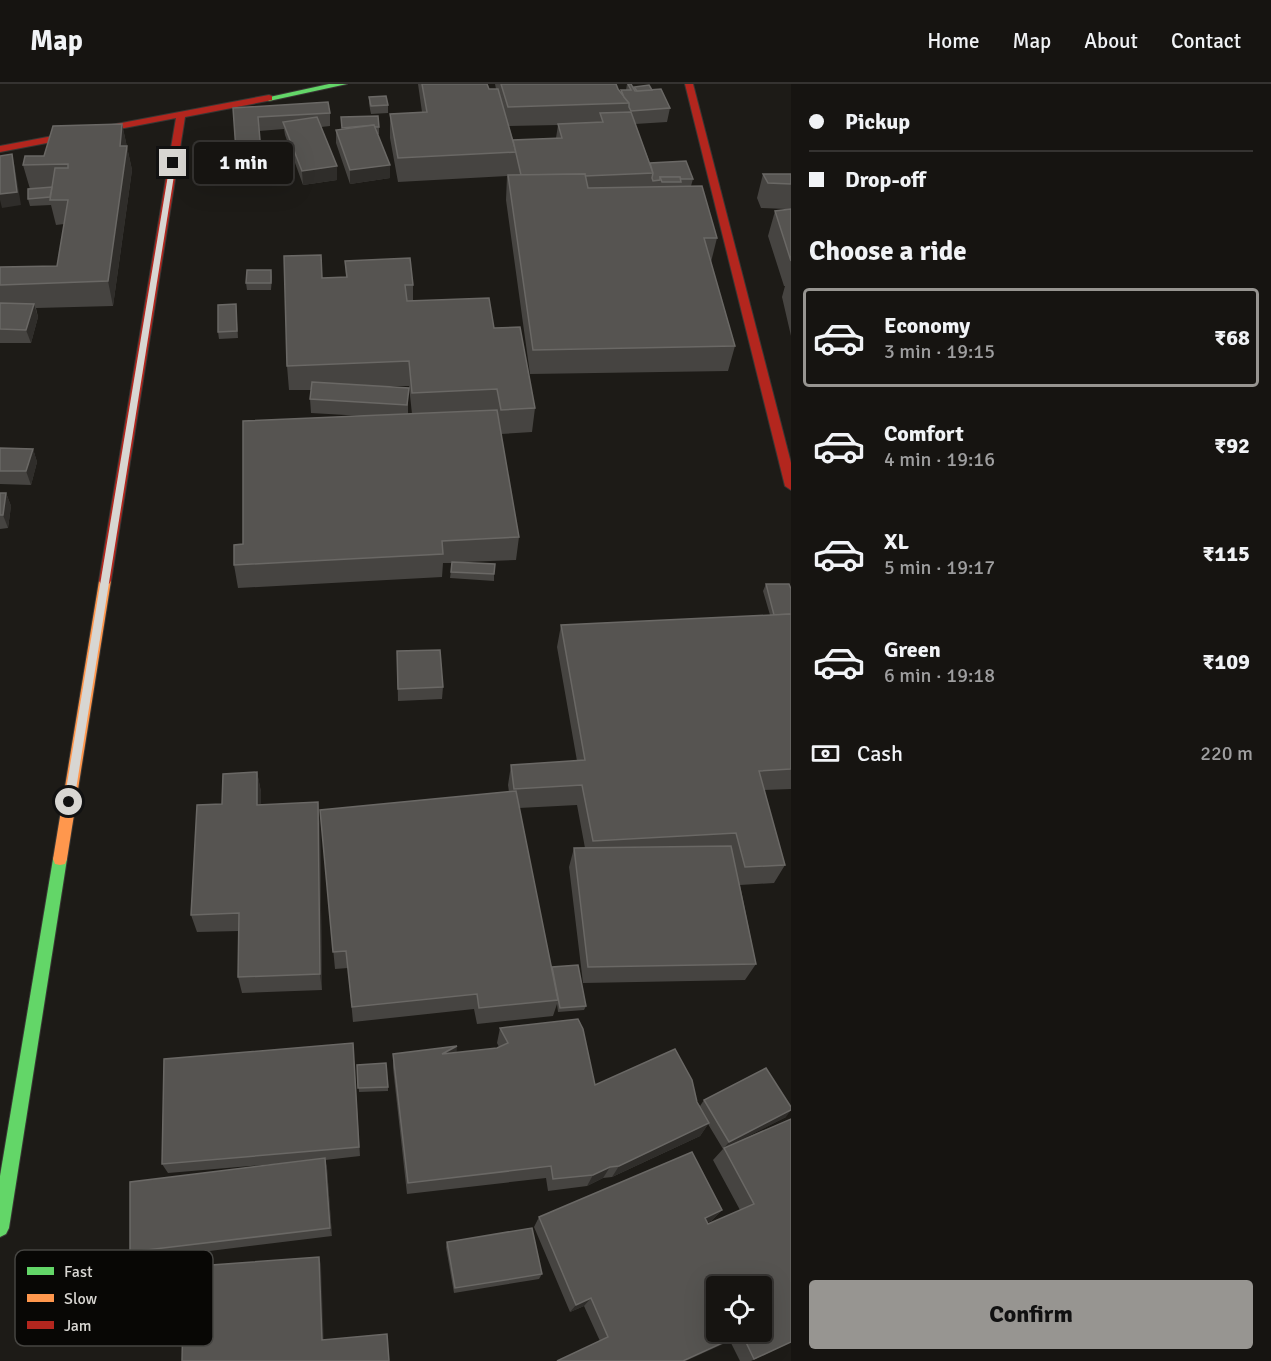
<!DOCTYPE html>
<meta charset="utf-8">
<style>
body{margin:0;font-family:Signika,sans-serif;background:#1f1d1a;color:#f1f3f6;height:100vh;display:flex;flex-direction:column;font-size:22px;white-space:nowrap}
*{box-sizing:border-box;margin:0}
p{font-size:20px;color:#9e9e9f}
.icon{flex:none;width:33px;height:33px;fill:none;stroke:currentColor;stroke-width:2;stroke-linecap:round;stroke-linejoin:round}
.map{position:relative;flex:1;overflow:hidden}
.details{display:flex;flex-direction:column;background:#161411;width:480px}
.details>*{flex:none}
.hud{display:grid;align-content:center;height:132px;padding:0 18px;background:#161411}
.tools{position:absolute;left:706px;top:1192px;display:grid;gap:12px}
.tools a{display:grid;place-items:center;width:66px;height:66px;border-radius:6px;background:#161411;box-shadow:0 6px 24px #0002,0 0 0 2px #353331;font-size:30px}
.end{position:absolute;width:27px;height:27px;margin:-14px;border:8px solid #d8d6d2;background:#111;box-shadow:0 0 0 3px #111}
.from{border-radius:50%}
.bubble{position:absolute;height:42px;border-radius:6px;background:#161411;box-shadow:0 6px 24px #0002,0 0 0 2px #353331;font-size:20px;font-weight:800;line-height:42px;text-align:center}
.hud b{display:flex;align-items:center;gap:21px;height:57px;font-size:22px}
.hud b+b{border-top:2px solid #353331}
.hud i{width:15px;height:15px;background:#f1f3f6}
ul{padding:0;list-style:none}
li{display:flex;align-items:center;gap:18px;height:99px;margin:0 12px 9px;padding:0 6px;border:3px solid transparent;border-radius:6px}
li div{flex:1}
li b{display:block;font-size:22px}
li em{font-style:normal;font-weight:800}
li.selected{border-color:#979591}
li>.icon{width:54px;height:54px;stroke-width:1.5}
h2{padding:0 18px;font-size:27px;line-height:72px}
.pay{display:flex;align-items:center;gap:15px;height:66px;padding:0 18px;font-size:22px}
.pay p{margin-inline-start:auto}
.action{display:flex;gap:12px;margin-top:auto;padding:12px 18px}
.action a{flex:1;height:69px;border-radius:6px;background:#979591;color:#111;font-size:24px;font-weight:800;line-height:69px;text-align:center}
header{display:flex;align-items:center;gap:36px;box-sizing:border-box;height:84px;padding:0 30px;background:#161411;border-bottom:2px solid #353331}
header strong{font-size:28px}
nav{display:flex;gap:33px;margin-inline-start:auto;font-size:21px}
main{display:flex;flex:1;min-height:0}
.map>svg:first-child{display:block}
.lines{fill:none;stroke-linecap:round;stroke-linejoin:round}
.fast-casing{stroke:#393734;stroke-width:2}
.slow-casing{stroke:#393734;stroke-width:2}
.jam-casing{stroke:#393734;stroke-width:2}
.fast{fill:#63d668;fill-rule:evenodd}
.slow{fill:#ff974d;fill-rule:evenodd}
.jam{fill:#b3261e;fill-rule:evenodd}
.wall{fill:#464441;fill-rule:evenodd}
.shaded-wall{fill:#2f2d2a}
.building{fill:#565451;stroke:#6a6865;stroke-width:1.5;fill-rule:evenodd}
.route{fill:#d8d6d2}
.key{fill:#080705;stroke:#464542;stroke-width:1.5}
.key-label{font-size:16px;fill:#d8d6d2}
</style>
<header>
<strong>Map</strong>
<nav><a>Home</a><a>Map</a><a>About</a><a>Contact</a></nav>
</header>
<main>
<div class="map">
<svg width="791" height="1277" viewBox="0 0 791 1277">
<rect width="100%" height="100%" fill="#1d1b17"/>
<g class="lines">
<defs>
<g id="fast">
<polygon points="329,0 347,0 269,17 265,14"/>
<polygon points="60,769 65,770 67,775 9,1144 6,1150 0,1153 0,1092 53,775 55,770"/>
</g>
<polygon id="slow" points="105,492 111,497 67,775 65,780 60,781 55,780 53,775 99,497"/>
<g id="jam">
<polygon points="685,0 693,0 791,379 791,406 785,402"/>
<polygon points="269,11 272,12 272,16 185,33 111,497 109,500 101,500 99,497 176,34 0,68 0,62"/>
</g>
</defs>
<!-- fast casing -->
<use href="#fast" class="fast-casing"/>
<!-- slow casing -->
<use href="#slow" class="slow-casing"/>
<!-- jam casing -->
<use href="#jam" class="jam-casing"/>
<!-- fast -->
<use href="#fast" class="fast"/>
<!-- slow -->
<use href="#slow" class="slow"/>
<!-- jam -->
<use href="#jam" class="jam"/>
</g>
<!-- wall -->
<g class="wall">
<path d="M418,0H487L489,5H496L495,0H616L618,5L621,9V6H626L627,0H631L634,5V3L652,6L670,24L667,38L635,40L650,79L693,95L691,102L717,154L711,178L735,262L728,287L530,290L506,116L507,92L398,98L390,54V30L422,28ZM558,41L556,54L513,56L509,42Z"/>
<polygon points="369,13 388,21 388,29 371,30 369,20"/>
<polygon points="233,24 330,29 330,42 321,43 337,96 303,101 285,51 284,45 259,47 263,93 238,95"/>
<polygon points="122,40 132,86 113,222 36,224 38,233 31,259 0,259 0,183 57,182 64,140 56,141 51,121 30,122 28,115 30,105 23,81 44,72"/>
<polygon points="379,43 379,50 378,50 390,94 350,100 336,59 336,46"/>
<polygon points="763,90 791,90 791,252 782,213 785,202 784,202 768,152 775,127 786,126 786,125 761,124 757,114"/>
<path d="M345,177L413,201V217L494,244L535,324L532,348L501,350L519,453L516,476L464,478L494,490V497L450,494L452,479H443L442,493L238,504L234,481L243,460L363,332L311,329L310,315L311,306H289L287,282L322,194H346ZM387,302H409L412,330H408V317Z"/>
<polygon points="271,186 272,193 271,206 247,206 246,199"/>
<polygon points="236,220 238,254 219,255 218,248"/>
<polygon points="0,364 33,365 37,378 31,401 0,400"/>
<polygon points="0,409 6,409 11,422 8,444 0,445"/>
<polygon points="766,500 791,505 791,705 764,706 785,781 774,799 740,801 756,880 745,896 583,899 569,783 574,764 585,764 577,721 519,724 552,885 552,883 586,922 584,926 558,928 557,920 553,932 477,940 474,925 353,938 348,884 335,885 320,726 509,708 508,701 511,681 577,677 557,563 561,541 770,531 763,507"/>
<polygon points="397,567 443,603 442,615 398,617"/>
<polygon points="257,688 261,708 261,721 320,738 322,906 242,909 238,893 239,847 197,848 191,831 222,720"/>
<polygon points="500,944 595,1001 697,1018 700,1022 704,1016 786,1033 734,1059 791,1035 791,1258 751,1277 740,1277 730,1257 600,1257 584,1222 570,1228 534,1143 539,1133 722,1126 711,1137 707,1138 708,1140 740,1126 713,1076 723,1065 708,1040 700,1052 612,1093 603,1094 587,1102 548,1107 546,1094 407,1110 393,984 393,970 457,969 497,964 499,963 497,959"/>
<polygon points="353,959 360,1072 325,1076 327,1084 332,1152 137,1176 130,1168 287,1079 168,1089 162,1080"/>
<polygon points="357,981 388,1003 388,1007 359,1008"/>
<polygon points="447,1158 542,1190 539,1195 454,1209 446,1163"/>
</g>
<!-- shaded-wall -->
<g class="shaded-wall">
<polygon points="122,40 132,86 113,222 108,197 120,62"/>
<polygon points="12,70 15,84 21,121 2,124 0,116 0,110"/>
<polygon points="390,81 390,94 350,100 350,86"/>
<polygon points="337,82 337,96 303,101 302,87"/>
<polygon points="34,220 38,233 31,259 26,246"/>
<polygon points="33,365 37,378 31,401 26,387"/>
<polygon points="6,409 11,422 8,444 3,431"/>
<polygon points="257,688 261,708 261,740 257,721"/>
<polygon points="318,718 320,738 322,906 320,890"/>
<polygon points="457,962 456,977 442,970"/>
<polygon points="791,1026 786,1033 723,1065 729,1058"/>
<polygon points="709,1039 700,1052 612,1093 619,1082"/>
<polygon points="325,1074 327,1084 332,1152 330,1144"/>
<polygon points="610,1083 603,1094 587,1102 593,1091"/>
<polygon points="722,1126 711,1137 694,1144 705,1134"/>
<polygon points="319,1173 321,1180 324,1261 322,1256"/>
<polygon points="591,1214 584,1222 570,1228 576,1221"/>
<polygon points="742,1250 730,1257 686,1277 683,1277"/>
</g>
<!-- building -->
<g class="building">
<polygon points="422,0 487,0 489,5 498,5 516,68 398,74 390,30 427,28"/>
<polygon points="501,0 616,0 618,5 629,19 508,23"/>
<polygon points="628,0 631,0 635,7 661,5 670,24 631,27 629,23 629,19 624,13 621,6 631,6"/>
<polygon points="649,1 652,6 637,7 634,3"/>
<polygon points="386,12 388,21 371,22 369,13"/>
<polygon points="328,18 330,29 258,33 262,79 237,81 233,24"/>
<polygon points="631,28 653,89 585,92 585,90 521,91 513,56 562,54 558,40 603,38 600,29"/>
<polygon points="378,32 379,43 375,43 374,41 342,44 341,33"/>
<polygon points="317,33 337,82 302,87 283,38"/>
<polygon points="122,40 120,62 127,62 108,197 0,201 0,183 57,182 68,116 50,116 55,84 68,84 68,80 23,81 25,72 44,72 53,42"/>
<polygon points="374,41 390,81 350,86 336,46"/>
<polygon points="12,70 17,108 0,110 0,72"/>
<polygon points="686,77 693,95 681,95 680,93 660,93 660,96 653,97 652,94 653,89 650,79"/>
<polygon points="585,90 588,104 702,102 717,154 704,154 735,262 533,266 508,91"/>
<polygon points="763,90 791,90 791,100 768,99"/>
<polygon points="660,93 680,93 681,98 662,98"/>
<polygon points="52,103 50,113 28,115 28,105"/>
<polygon points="791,125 791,177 775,127"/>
<polygon points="321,171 322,194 347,193 345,177 410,174 413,201 405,201 407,217 489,214 494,244 520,243 535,324 501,326 497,305 412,309 409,277 287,282 284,172"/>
<polygon points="247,186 271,186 271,199 246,199"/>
<polygon points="0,219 34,220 26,246 0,245"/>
<polygon points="236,220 237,247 218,248 218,221"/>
<polygon points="312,298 409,304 407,321 310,315"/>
<polygon points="497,326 519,453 442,457 443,470 234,481 234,461 243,460 243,337"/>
<polygon points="0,364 33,365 26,387 0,387"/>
<polygon points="0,409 6,409 3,431 0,431"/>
<polygon points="452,478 495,480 494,490 451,488"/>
<polygon points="766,500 789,500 791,505 791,530 774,531"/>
<polygon points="791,530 791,685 759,687 785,781 745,783 736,749 593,757 582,701 514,705 511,681 585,676 561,541"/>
<polygon points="440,566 443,603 398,605 397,567"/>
<polygon points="257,688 257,721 318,718 320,890 238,893 239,829 191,831 197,721 222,720 223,690"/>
<polygon points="516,707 558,916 479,924 477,910 352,923 346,867 333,868 320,726"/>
<polygon points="731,762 756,880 588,883 574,764"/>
<polygon points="578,881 586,922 560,924 552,883"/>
<polygon points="578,935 583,945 595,1001 675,965 692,996 697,1018 709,1039 619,1082 610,1083 593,1091 553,1095 551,1082 408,1099 393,970 457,962 442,970 497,964 508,959 500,944"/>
<polygon points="353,959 359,1063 162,1080 164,975"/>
<polygon points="386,979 388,1003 358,1004 357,981"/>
<polygon points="766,984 791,1023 791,1026 729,1058 704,1016"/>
<path d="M791,1035V1258L754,1275L742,1250L683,1277H557L608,1253L591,1214L576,1221L539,1133L692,1068L722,1126L705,1134L708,1140L754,1120L724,1064ZM717,1203H762V1248H717Z"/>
<polygon points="325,1074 330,1144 130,1168 130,1098"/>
<polygon points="532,1144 542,1190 455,1204 447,1158"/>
<polygon points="319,1173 322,1256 387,1250 389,1277 182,1277 184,1183"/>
</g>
<!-- route -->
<polygon class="route" points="173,77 176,79 74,718 69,722 64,718 170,79"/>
<!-- legend -->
<rect x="15" y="1166" width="198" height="96" rx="9" class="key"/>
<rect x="27" y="1183" width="27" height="8" fill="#63d668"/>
<rect x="27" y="1210" width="27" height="8" fill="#ff974d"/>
<rect x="27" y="1237" width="27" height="8" fill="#b3261e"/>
<g class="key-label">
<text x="64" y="1193">Fast</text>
<text x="64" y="1220">Slow</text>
<text x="64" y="1247">Jam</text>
</g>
</svg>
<div class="tools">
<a><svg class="icon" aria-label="locate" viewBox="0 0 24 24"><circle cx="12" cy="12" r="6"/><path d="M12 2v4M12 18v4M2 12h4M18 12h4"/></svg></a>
</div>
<i class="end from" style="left:69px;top:718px"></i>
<i class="end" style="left:173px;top:79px"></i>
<div class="bubble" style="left:194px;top:58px;width:99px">1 min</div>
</div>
<section class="details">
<div class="hud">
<b><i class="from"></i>Pickup</b>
<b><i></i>Drop-off</b>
</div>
<h2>Choose a ride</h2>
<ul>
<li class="selected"><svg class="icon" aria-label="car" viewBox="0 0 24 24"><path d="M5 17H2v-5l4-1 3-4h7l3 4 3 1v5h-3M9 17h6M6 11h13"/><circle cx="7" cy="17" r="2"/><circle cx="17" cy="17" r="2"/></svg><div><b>Economy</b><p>3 min · 19:15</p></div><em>₹68</em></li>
<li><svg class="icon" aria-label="car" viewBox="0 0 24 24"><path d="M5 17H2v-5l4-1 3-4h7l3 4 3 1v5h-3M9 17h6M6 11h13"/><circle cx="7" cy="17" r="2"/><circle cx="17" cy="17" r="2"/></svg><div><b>Comfort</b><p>4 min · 19:16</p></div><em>₹92</em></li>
<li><svg class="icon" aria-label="car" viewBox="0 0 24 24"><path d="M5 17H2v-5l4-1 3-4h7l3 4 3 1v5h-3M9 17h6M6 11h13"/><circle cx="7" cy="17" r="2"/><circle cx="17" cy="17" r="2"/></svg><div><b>XL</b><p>5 min · 19:17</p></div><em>₹115</em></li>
<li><svg class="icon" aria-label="car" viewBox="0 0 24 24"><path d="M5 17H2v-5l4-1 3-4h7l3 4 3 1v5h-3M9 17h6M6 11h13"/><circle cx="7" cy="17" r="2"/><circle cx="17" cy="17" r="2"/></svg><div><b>Green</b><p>6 min · 19:18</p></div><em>₹109</em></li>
</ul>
<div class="pay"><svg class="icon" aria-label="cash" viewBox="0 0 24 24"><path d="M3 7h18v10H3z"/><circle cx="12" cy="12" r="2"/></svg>Cash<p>220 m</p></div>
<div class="action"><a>Confirm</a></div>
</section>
</main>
